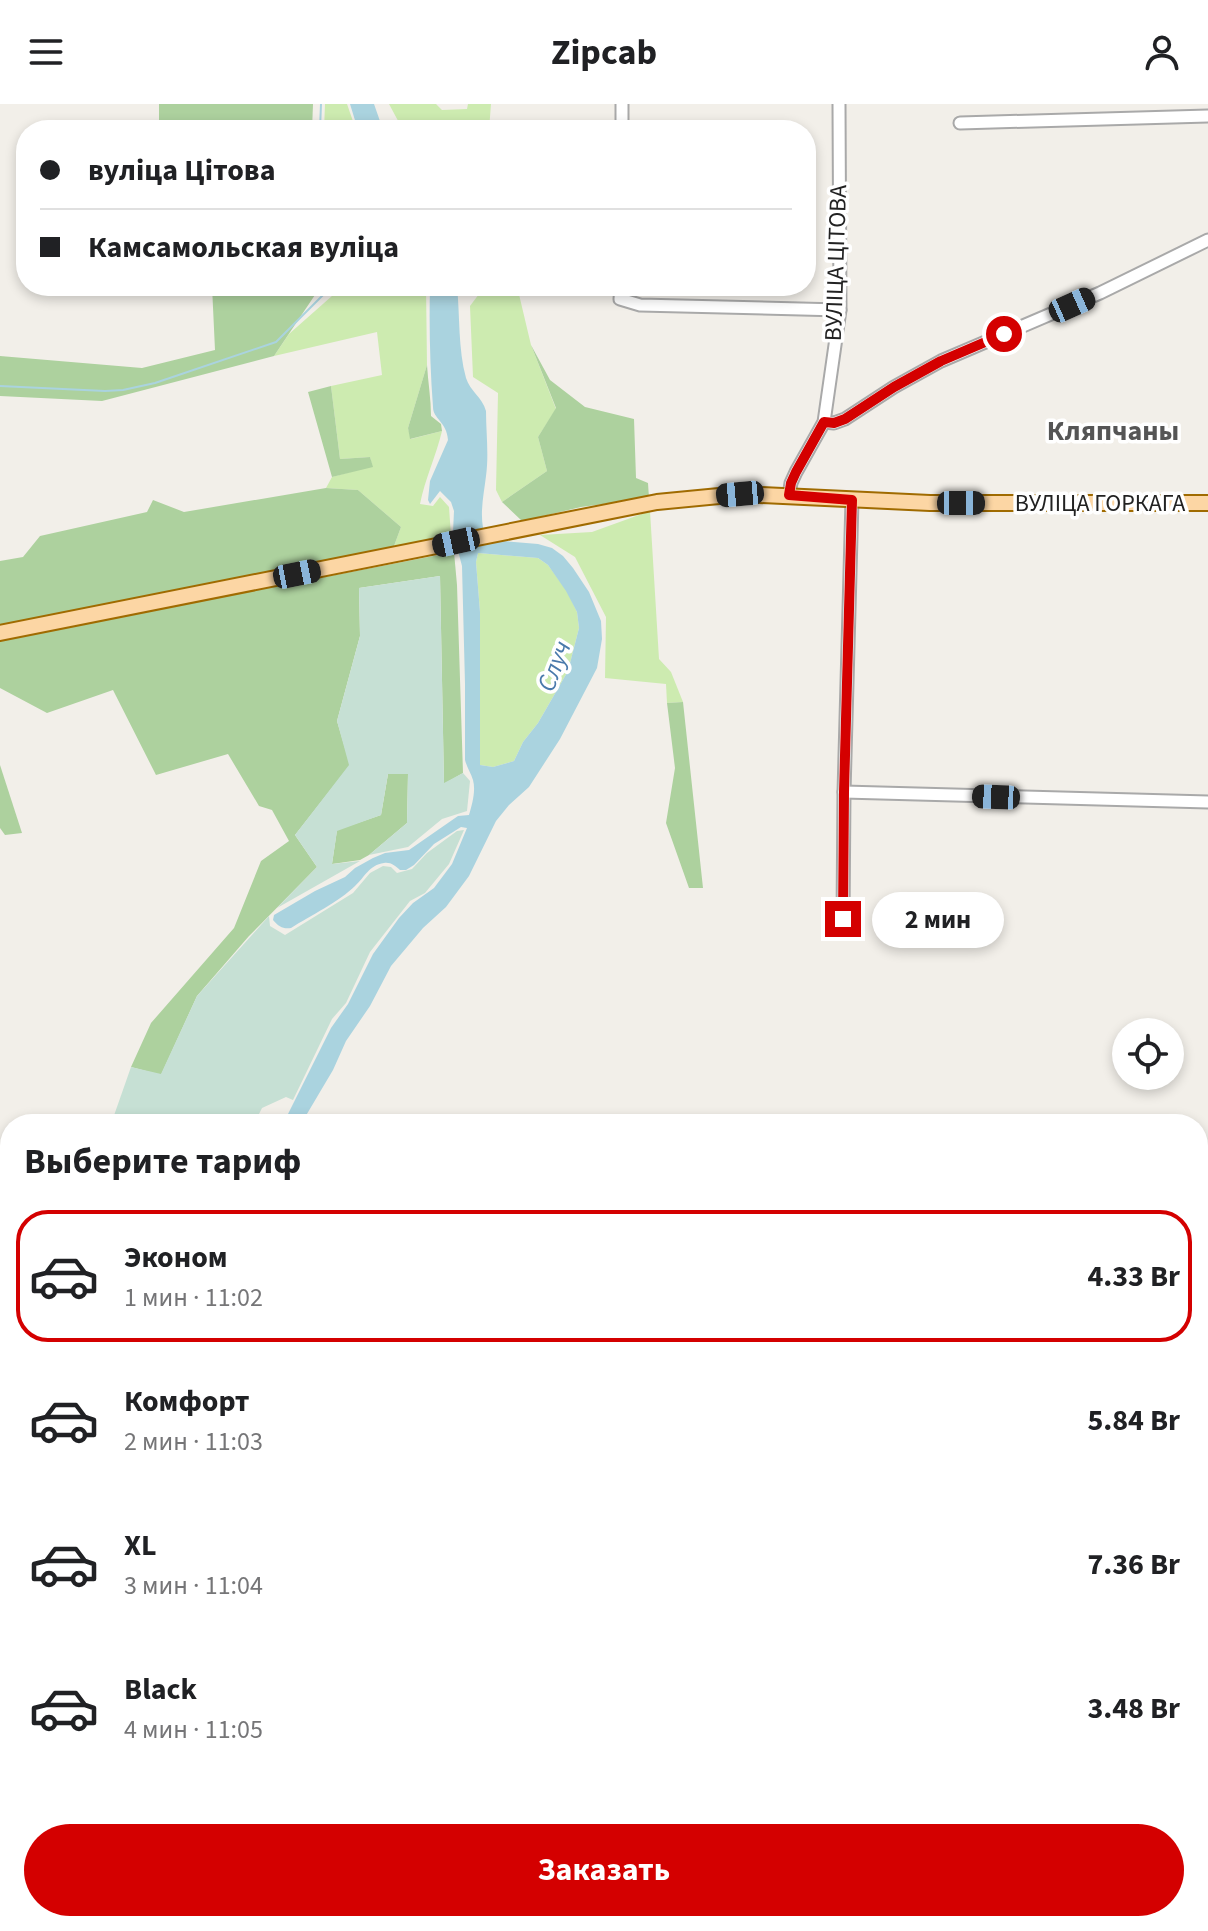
<!DOCTYPE html>
<html lang="ru">
<meta charset="utf-8">
<style>
body{margin:0;font-family:"Source Sans 3",sans-serif;background:#f2f2f2;color:#202124;height:100vh;display:flex;flex-direction:column;font-size:30px;white-space:nowrap}
*{box-sizing:border-box;margin:0}
p{font-size:26px;color:#757577}
.icon{flex:none;width:44px;height:44px;fill:none;stroke:currentColor;stroke-width:2;stroke-linecap:round;stroke-linejoin:round}
.map{position:relative;flex:1;overflow:hidden}
.details{position:absolute;left:0px;top:1010px;width:1208px;height:818px;display:flex;flex-direction:column;background:#fff;border-radius:32px 32px 0 0;box-shadow:0 4px 12px #0003}
.details>*{flex:none}
.guide{position:absolute;left:16px;top:16px;width:800px;height:176px;border-radius:32px;box-shadow:0 4px 12px #0003;display:grid;align-content:center;height:176px;padding:0 24px;background:#fff}
.controls{position:absolute;left:1112px;top:914px;display:grid;gap:16px}
.controls a{display:grid;place-items:center;width:72px;height:72px;border-radius:50%;background:#fff;box-shadow:0 4px 12px #0003;font-size:40px}
.end{position:absolute;width:36px;height:36px;margin:-18px;border:10px solid #d40000;background:#fff;box-shadow:0 0 0 4px #fff}
.from{border-radius:50%}
.bubble{position:absolute;height:56px;border-radius:28px;background:#fff;box-shadow:0 4px 12px #0003;font-size:26px;font-weight:700;line-height:56px;text-align:center}
.car{position:absolute;width:24px;height:48px;margin:-24px -12px;border-radius:10px;box-shadow:0 0 6px 2px #0007;background:linear-gradient(#222 24%,#8ab4d8 0 40%,#222 0 76%,#8ab4d8 0 86%,#222 0)}
.guide b{display:flex;align-items:center;gap:28px;height:76px;font-size:30px}
.guide b+b{border-top:2px solid #e0e0e0}
.guide i{width:20px;height:20px;background:#202124}
ul{padding:0;list-style:none}
li{display:flex;align-items:center;gap:24px;height:132px;margin:0 16px 12px;padding:0 8px;border:4px solid transparent;border-radius:32px}
li div{flex:1}
li b{display:block;font-size:30px}
li em{font-style:normal;font-weight:700}
li.selected{border-color:#d40000}
li>.icon{width:72px;height:72px;stroke-width:1.5}
h2{padding:0 24px;font-size:36px;line-height:96px}
.cta{display:flex;gap:16px;margin-top:auto;padding:16px 24px}
.cta a{flex:1;height:92px;border-radius:48px;background:#d40000;color:#fff;font-size:32px;font-weight:700;line-height:92px;text-align:center}
header{display:flex;justify-content:space-between;align-items:center;height:104px;padding:0 24px;background:#fff;font-size:36px;font-weight:700}
.map>svg:first-child{display:block}
.grass{fill:#cdebb0}
.forest{fill:#add19e}
.wetland{fill:#c6e0d4}
.water{fill:#aad3df;fill-rule:evenodd}
.lines{fill:none;stroke-linecap:round;stroke-linejoin:round}
.stream{stroke:#aad3df;stroke-width:2}
.river{stroke:#aad3df;stroke-width:14}
.minor-casing{stroke:#a9a9a9;stroke-width:15}
.major-casing{stroke:#a06b00;stroke-width:18}
.minor{stroke:#fff;stroke-width:11}
.major{stroke:#fcd6a4;stroke-width:14}
.route{stroke:#d40000;stroke-width:10}
.labels{text-anchor:middle;dominant-baseline:central;stroke-width:7;stroke-linejoin:round;paint-order:stroke}
.street-label{font-size:24px;fill:#222;stroke:#fff}
.water-label{font-size:26px;font-style:italic;fill:#4a7aab;stroke:#fff}
.quarter-label{font-size:28px;font-weight:bold;fill:#555;stroke:#fff}
</style>
<header><svg class="icon" aria-label="menu" viewBox="0 0 24 24"><path d="M4 6h16M4 12h16M4 18h16"/></svg>Zipcab<svg class="icon" aria-label="person" viewBox="0 0 24 24"><circle cx="12" cy="8" r="4"/><path d="M4 21q1-7 8-7t8 7"/></svg></header>
<div class="map">
<svg width="1208" height="1827" viewBox="0 0 1208 1827">
<rect width="100%" height="100%" fill="#f2efe9"/>
<!-- grass -->
<g class="grass">
<polygon points="325,0 347,0 356,26 324,26"/>
<polygon points="389,0 436,0 442,6 467,5 468,0 491,0 489,26 403,26"/>
<path d="M341,182H426L427,261L408,324L411,335L442,327C436,352 425,375 420,400L433,402L440,393L449,403L451,432L394,442L401,423L358,386L326,384L332,373L372,362L370,353L340,355L331,282L382,271L377,228L274,252L289,230L341,184Z"/>
<polygon points="485,182 517,182 531,241 556,305 538,333 547,367 502,398 496,386 498,289 473,273 470,202"/>
<polygon points="650,407 659,555 671,568 683,598 667,599 666,580 605,574 606,513 575,453 540,431 592,428"/>
<polygon points="478,449 538,454 548,461 567,487 577,508 579,524 568,567 538,619 523,638 514,657 493,663 480,661 480,508 476,458"/>
<polygon points="1198,1417 1208,1417 1208,1575 1198,1568"/>
</g>
<!-- forest -->
<g class="forest">
<polygon points="159,0 313,0 312,26 163,26 159,16"/>
<polygon points="212,182 321,182 274,252 102,297 0,292 0,252 142,264 215,246"/>
<polygon points="531,241 550,276 585,303 634,315 636,374 648,379 649,394 581,403 522,417 502,398 547,367 538,333 556,304"/>
<path d="M427,261C428,278 431,295 431,312L441,320L442,327L410,335L408,324Z"/>
<polygon points="331,282 340,355 370,353 373,363 332,373 308,288"/>
<polygon points="326,384 358,386 401,423 394,442 0,524 0,457 23,453 40,432 147,408 153,396 184,408"/>
<polygon points="454,448 457,481 463,669 444,680 440,472 359,484 360,532 337,617 350,661 295,731 317,763 249,832 197,892 161,971 131,963 151,919 234,824 261,757 289,737 272,706 259,702 228,650 156,671 113,586 47,609 0,584 0,536"/>
<polygon points="683,598 703,784 689,784 666,719 675,664 667,599"/>
<polygon points="0,661 22,729 5,731 0,724"/>
<polygon points="388,670 408,670 407,719 369,751 360,756 332,760 337,726 381,711"/>
</g>
<!-- wetland -->
<g class="wetland">
<polygon points="440,472 444,679 463,669 470,677 467,707 442,715 408,743 369,751 407,719 408,670 388,670 381,711 337,727 332,760 360,757 277,804 317,763 295,731 349,661 337,617 360,532 359,484"/>
<polygon points="464,726 449,760 425,789 410,797 370,848 346,899 332,915 293,996 286,993 262,1004 254,1020 111,1020 131,963 161,970 197,892 269,812 270,822 285,831 353,789 370,769 383,762 391,763 397,769 412,765 427,749 457,727"/>
<polygon points="10,1161 10,1287 0,1291 0,1167"/>
<polygon points="10,1805 10,1818 387,1818 390,1821 388,1827 0,1827 0,1812"/>
</g>
<!-- water -->
<g class="water">
<polygon points="350,0 374,0 381,20 386,26 358,26"/>
<path d="M430,182H457C460,212 458,245 466,274C470,287 482,293 486,307C486,328 489,351 486,372C484,389 480,406 483,424L503,437L538,440L552,444L563,452L573,464L589,488L601,517L602,535L597,564L560,635L529,683L509,701L496,717L469,772L446,803L423,824L391,862L370,902L346,937L333,966L301,1020H283L331,924L348,900L373,850L399,814L413,799L434,784L452,760L467,724L461,723L434,740L414,761L406,766H400C395,762 391,758 384,759C369,761 365,773 355,782C340,797 310,812 291,824C283,825 279,823 273,816L274,811L315,787L345,773L355,764L373,754L385,749L409,746L458,712L469,711C472,701 476,687 473,676C471,669 467,664 465,656V580L462,462L453,428L454,407L451,398L440,387L430,400L428,396L430,377L448,336C447,318 433,315 433,303C430,263 429,223 430,182ZM478,449L538,454L548,461L566,487L577,508L579,524L568,567L538,619L523,638L514,657L493,663L480,661V508L476,458Z"/>
</g>
<g class="lines">
<!-- stream -->
<g class="stream">
<polyline points="320,26 321,0"/>
<polyline points="0,282 105,287 123,286 155,279 276,238 324,190 329,182"/>
<polyline points="425,1827 437,1818"/>
<polyline points="547,1827 547,1818"/>
</g>
<!-- river -->
<polyline class="river" points="1198,1625 1208,1612"/>
<defs>
<g id="minor">
<polyline points="960,19 1208,12"/>
<polyline points="622,26 622,0"/>
<polyline points="621,182 620,195 640,201 840,206"/>
<polyline points="824,318 834,319 845,315 894,283 941,257 1100,189 1208,136"/>
<polyline points="789,391 791,379 796,368 824,318 840,206 839,0"/>
<polyline points="844,688 1208,698"/>
<polyline points="843,815 844,688 852,396"/>
</g>
<polyline id="major" points="0,529 657,398 740,390 930,399 1208,399"/>
</defs>
<!-- minor casing -->
<use href="#minor" class="minor-casing"/>
<!-- major casing -->
<use href="#major" class="major-casing"/>
<!-- minor -->
<use href="#minor" class="minor"/>
<!-- major -->
<use href="#major" class="major"/>
</g>
<g class="lines">
<!-- route -->
<polyline class="route" points="843,815 844,688 852,396 789,391 791,379 796,368 824,318 834,319 845,315 894,283 941,257 1004,230"/>
</g>
<g class="labels">
<!-- street labels -->
<g class="street-label">
<text transform="translate(836 159) rotate(-88)">ВУЛІЦА ЦІТОВА</text>
<text x="1100" y="399">ВУЛІЦА ГОРКАГА</text>
</g>
<!-- water labels -->
<g class="water-label">
<text transform="translate(554 562) rotate(-69)">Случ</text>
</g>
<!-- quarter labels -->
<g class="quarter-label">
<text x="1113" y="327">Кляпчаны</text>
</g>
</g>
</svg>
<div class="controls">
<a><svg class="icon" aria-label="locate" viewBox="0 0 24 24"><circle cx="12" cy="12" r="6"/><path d="M12 2v4M12 18v4M2 12h4M18 12h4"/></svg></a>
</div>
<i class="end from" style="left:1004px;top:230px"></i>
<i class="end" style="left:843px;top:815px"></i>
<div class="bubble" style="left:872px;top:788px;width:132px">2 мин</div>
<i class="car" style="left:1072px;top:201px;rotate:66deg"></i>
<i class="car" style="left:740px;top:390px;rotate:265deg"></i>
<i class="car" style="left:961px;top:399px;rotate:90deg"></i>
<i class="car" style="left:456px;top:438px;rotate:258deg"></i>
<i class="car" style="left:297px;top:470px;rotate:79deg"></i>
<i class="car" style="left:996px;top:693px;rotate:272deg"></i>
<div class="guide">
<b><i class="from"></i>вуліца Цітова</b>
<b><i></i>Камсамольская вуліца</b>
</div>
<section class="details">
<h2>Выберите тариф</h2>
<ul>
<li class="selected"><svg class="icon" aria-label="car" viewBox="0 0 24 24"><path d="M5 17H2v-5l4-1 3-4h7l3 4 3 1v5h-3M9 17h6M6 11h13"/><circle cx="7" cy="17" r="2"/><circle cx="17" cy="17" r="2"/></svg><div><b>Эконом</b><p>1 мин · 11:02</p></div><em>4.33 Br</em></li>
<li><svg class="icon" aria-label="car" viewBox="0 0 24 24"><path d="M5 17H2v-5l4-1 3-4h7l3 4 3 1v5h-3M9 17h6M6 11h13"/><circle cx="7" cy="17" r="2"/><circle cx="17" cy="17" r="2"/></svg><div><b>Комфорт</b><p>2 мин · 11:03</p></div><em>5.84 Br</em></li>
<li><svg class="icon" aria-label="car" viewBox="0 0 24 24"><path d="M5 17H2v-5l4-1 3-4h7l3 4 3 1v5h-3M9 17h6M6 11h13"/><circle cx="7" cy="17" r="2"/><circle cx="17" cy="17" r="2"/></svg><div><b>XL</b><p>3 мин · 11:04</p></div><em>7.36 Br</em></li>
<li><svg class="icon" aria-label="car" viewBox="0 0 24 24"><path d="M5 17H2v-5l4-1 3-4h7l3 4 3 1v5h-3M9 17h6M6 11h13"/><circle cx="7" cy="17" r="2"/><circle cx="17" cy="17" r="2"/></svg><div><b>Black</b><p>4 мин · 11:05</p></div><em>3.48 Br</em></li>
</ul>
<div class="cta"><a>Заказать</a></div>
</section>
</div>
